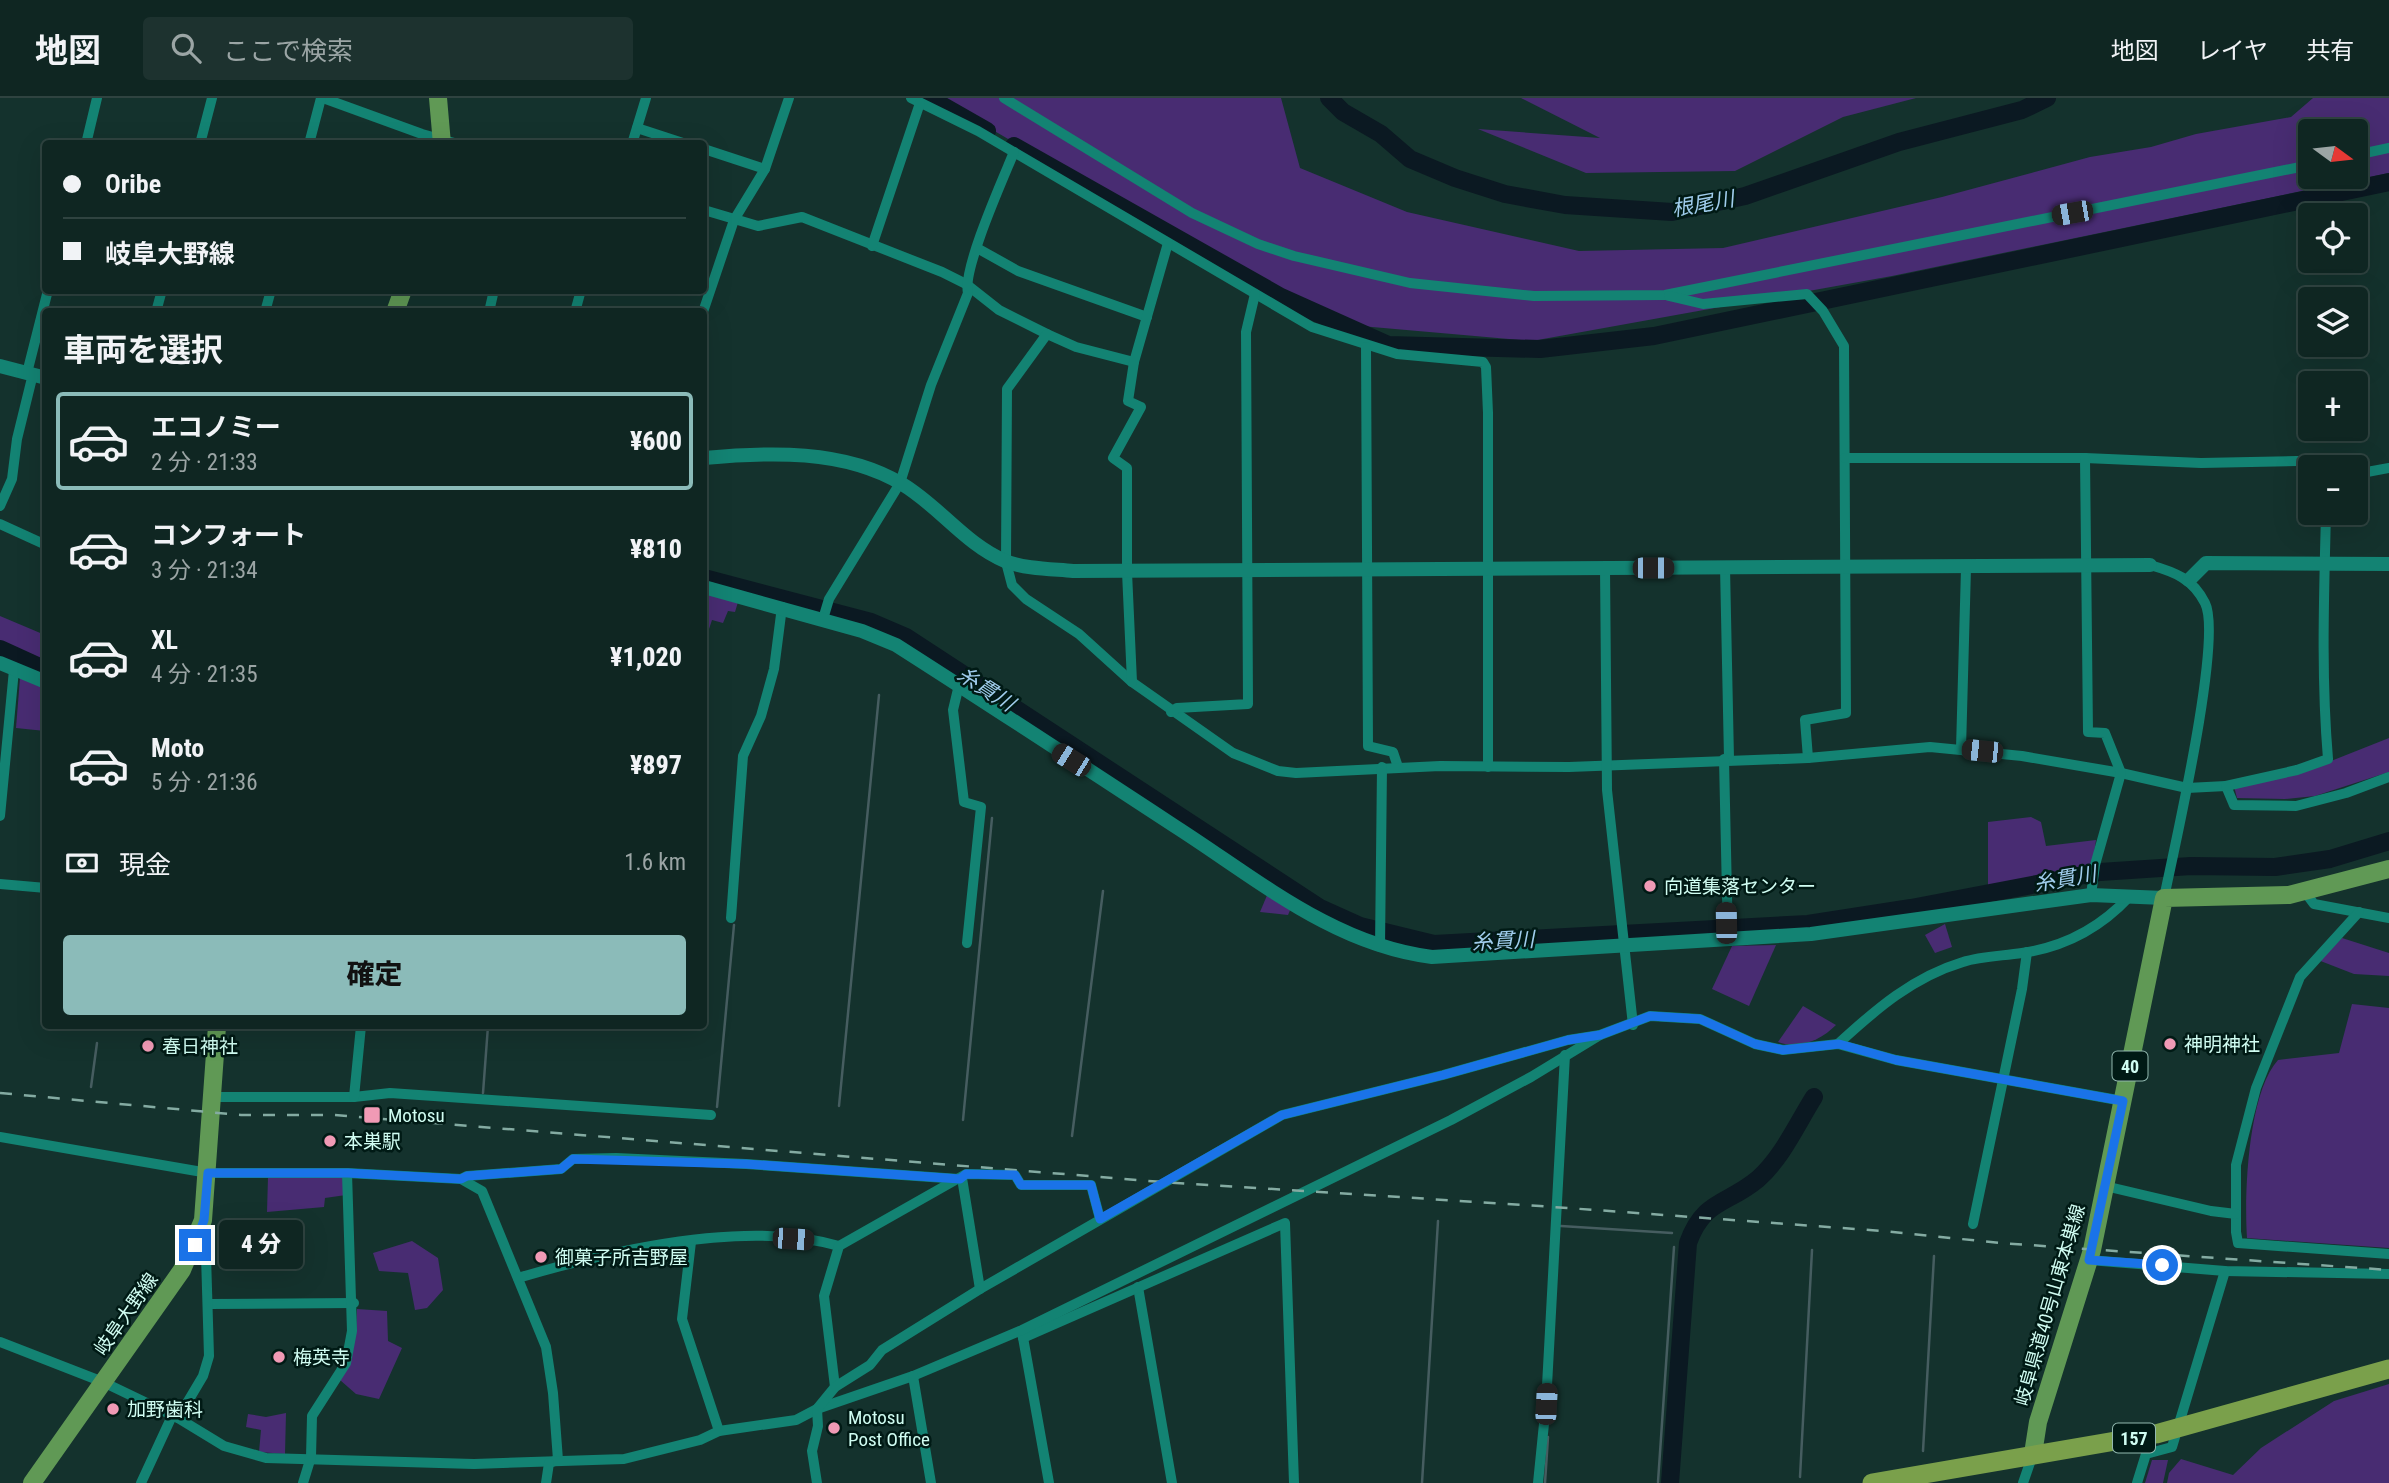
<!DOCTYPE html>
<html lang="ja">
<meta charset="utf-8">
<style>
body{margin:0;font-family:"Roboto Condensed","Noto Sans JP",sans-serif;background:#1d322f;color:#f1f3f6;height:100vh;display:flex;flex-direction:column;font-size:26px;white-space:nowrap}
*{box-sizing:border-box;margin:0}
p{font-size:23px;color:#9ba5a5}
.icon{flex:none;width:38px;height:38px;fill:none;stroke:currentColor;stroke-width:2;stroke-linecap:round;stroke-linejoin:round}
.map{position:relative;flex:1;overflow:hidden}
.details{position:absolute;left:42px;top:210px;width:665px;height:721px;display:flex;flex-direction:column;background:#0f2622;border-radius:7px;box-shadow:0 7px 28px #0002,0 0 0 2px #2f4340}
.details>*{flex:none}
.guide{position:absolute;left:42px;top:42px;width:665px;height:154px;border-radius:7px;box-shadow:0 7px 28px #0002,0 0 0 2px #2f4340;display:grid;align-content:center;height:154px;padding:0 21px;background:#0f2622}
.needle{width:46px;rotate:105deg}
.buttons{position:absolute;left:2298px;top:21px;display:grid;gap:14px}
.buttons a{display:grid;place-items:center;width:70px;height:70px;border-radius:7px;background:#0f2622;box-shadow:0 7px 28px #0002,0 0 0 2px #2f4340;font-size:35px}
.end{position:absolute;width:32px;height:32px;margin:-16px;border:9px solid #1a73e8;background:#fff;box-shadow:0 0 0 4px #fff}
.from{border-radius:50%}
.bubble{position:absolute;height:49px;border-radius:7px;background:#0f2622;box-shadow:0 7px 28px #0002,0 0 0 2px #2f4340;font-size:23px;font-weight:800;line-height:49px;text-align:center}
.car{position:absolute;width:21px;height:42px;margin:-21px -10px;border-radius:9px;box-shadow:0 0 5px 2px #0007;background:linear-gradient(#222 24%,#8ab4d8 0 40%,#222 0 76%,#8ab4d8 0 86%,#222 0)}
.guide b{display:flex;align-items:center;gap:24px;height:66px;font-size:26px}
.guide b+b{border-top:2px solid #2f4340}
.guide i{width:18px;height:18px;background:#f1f3f6}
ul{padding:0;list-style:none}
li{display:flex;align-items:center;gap:21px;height:98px;margin:0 14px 10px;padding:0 7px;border:4px solid transparent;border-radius:7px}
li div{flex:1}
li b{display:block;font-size:26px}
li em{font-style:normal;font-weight:800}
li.active{border-color:#8bbbb9}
li>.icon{width:63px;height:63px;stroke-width:1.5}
h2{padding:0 21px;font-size:32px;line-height:84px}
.pay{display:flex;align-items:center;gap:18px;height:77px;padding:0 21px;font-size:26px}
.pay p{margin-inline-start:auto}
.action{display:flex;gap:14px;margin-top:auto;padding:14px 21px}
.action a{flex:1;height:80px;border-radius:7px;background:#8bbbb9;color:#111;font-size:28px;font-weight:800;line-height:80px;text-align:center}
header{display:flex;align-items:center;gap:42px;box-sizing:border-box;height:98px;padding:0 35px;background:#0f2622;border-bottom:2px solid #2f4340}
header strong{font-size:33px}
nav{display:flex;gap:38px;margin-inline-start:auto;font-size:24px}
.search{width:490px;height:63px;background:#1d322f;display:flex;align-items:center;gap:18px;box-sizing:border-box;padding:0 24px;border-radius:7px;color:#9ba5a5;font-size:26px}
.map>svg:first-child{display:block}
.green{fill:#482c72;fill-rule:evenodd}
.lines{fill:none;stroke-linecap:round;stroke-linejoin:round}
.stream{stroke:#465d60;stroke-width:2.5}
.river{stroke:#0b1922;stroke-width:18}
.minor{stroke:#138373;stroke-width:10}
.tertiary{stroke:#138373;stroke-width:14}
.primary{stroke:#609955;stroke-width:18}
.trunk{stroke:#7aa04b;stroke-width:19}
.rail{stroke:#84aba2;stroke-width:2.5;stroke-dasharray:12 12;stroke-linecap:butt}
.route{stroke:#1a73e8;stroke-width:9}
.poi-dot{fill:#f09ab5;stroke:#001a15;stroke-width:2.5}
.labels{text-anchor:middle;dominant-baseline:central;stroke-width:5;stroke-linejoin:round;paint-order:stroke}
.shield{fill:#001a15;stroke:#92b9b0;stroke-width:2}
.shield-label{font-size:18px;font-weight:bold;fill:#d0fdf2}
.poi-label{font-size:19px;fill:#d0fdf2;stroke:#001a15;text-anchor:start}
.street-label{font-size:19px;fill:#d0fdf2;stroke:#001a15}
.water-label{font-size:21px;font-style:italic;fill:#a0cded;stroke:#001a15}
</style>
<header>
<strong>地図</strong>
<div class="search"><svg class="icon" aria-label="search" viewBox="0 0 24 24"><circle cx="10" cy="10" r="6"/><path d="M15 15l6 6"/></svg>ここで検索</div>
<nav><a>地図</a><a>レイヤ</a><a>共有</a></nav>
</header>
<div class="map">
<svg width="2389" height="1385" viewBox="0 0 2389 1385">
<rect width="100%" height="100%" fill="#14322d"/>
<!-- green -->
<g class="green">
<path d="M938,0H1281L1300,70L1407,114L1579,153L1723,150L1942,99L2090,59L2151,49L2196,36L2291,19L2313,0H2389V75L1892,178L1532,243L1338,226L1172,137ZM2310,33H2356V79H2310Z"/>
<polygon points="1521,0 1916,0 1843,19 1735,73 1586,75 1478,31 1600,40"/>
<polygon points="704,494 738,504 735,514 728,513 723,525 712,522 708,534 704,533"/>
<polygon points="0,518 45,537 45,576 23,569 0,556"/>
<polygon points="20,580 45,587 45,633 16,630"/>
<polygon points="2389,640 2389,674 2315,698 2285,701 2237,700 2234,688 2331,663"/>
<polygon points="2031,719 2041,724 2046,748 2096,742 2092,769 1988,788 1988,724"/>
<polygon points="1268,795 1291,810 1288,817 1260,814"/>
<polygon points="1945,826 1952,849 1935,855 1925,837"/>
<polygon points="2342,840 2389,855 2389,878 2354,876 2318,862"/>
<polygon points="1776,847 1749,908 1712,891 1732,848"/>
<path d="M2352,906L2389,910V1150L2247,1140C2244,1096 2248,995 2278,962L2339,955Z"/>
<path d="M1803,908L1836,927C1821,942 1799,952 1778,944Z"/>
<polygon points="268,1079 345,1080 346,1097 325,1100 324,1109 267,1114"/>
<polygon points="412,1143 438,1160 443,1192 427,1210 415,1212 408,1175 379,1173 373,1155"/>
<polygon points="357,1211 387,1213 388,1243 402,1250 379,1301 356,1296 340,1282 356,1233"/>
<polygon points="2389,1286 2389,1385 2167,1385 2169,1375 2181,1361 2233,1377 2261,1350 2334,1303"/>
<polygon points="286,1315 285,1356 259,1354 261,1332 246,1329 248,1316 266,1319"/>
<polygon points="2152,1362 2168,1362 2163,1385 2145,1385"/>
</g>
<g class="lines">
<!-- stream -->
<g class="stream">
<polyline points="91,989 97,945"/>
<polyline points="483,995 488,928"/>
<polyline points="839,1008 879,597"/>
<polyline points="717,1009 734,827"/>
<polyline points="963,1022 992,720"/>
<polyline points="1072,1038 1103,793"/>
<polyline points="1561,1128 1672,1135"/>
<polyline points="1923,1353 1934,1158"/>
<polyline points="1800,1379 1812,1152"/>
<polyline points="1658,1384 1674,1149"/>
<polyline points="1422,1385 1438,1123"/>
<polyline points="1545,1385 1548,1339"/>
</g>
<!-- river -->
<g class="river">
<polyline points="929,0 987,33"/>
<polyline points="1329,0 1343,14 1381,36 1410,61 1455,80 1505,96 1565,107 1672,114 1745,98 1899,44 2022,12 2047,0"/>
<polyline points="1014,48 1281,199 1388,247 1540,251 1654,238 2389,84"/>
<polyline points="704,480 871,524 906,539 1320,810 1360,828 1434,846 1808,826 1911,810 2100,774 2191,768 2275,769 2330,761 2389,743"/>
<polyline points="0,551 46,572"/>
<path d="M1670,1385L1688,1145C1704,1101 1727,1107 1758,1081C1782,1060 1797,1026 1814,999"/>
</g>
<!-- minor -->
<g class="minor">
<polyline points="323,0 422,36 458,46"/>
<polyline points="911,0 978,33 1312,229 1397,256 1483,264 1486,269 1488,315 1488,669"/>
<polyline points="1004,0 1192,115 1258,146 1294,158 1410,185 1534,198 1665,197 2310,67"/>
<polyline points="637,30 686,46"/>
<polyline points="86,46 97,0"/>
<polyline points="200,46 212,0"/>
<polyline points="309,46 321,0"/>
<polyline points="632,46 646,0"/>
<polyline points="704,51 765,71"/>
<polyline points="2356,57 2389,50"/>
<polyline points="704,112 758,128 802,119 942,174 966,186 999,212 1047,236"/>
<polyline points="872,148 920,5"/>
<polyline points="977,150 1018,173 1147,219"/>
<polyline points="1669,198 1703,206 1807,196 1823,213 1844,248 1846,615 1805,622 1808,660"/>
<polyline points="156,214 162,192"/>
<polyline points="265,214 271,192"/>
<polyline points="489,214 494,192"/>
<polyline points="575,214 581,192"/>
<polyline points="703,214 734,122 765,71 789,0"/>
<polyline points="1366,249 1368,648 1393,654 1398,669"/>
<polyline points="1134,264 1076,249 1047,236 1007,291 1006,464 1012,487 1026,501 1079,536 1132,584 1233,655 1278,673 1296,675 1440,668 1569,669 1808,660 1930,649 2022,658 2121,675 2187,690 2226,688 2234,707 2296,708 2346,695 2389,679"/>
<polyline points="27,275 48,192"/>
<polyline points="1845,360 2085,360 2201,365 2341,362 2353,369"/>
<polyline points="2085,360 2088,634 2105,635 2121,675 2095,767 2091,797"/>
<polyline points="2356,371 2367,374 2389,370"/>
<polyline points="0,408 12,381 17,341 33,276"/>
<polyline points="0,426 46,447"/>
<path d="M2150,467C2175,474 2193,481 2205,505C2223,540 2174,751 2164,800"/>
<polyline points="1725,469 1729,661"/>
<polyline points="1605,470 1607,692 1633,927"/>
<path d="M823,521L829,501L900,385L931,287L968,195C962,172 1003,81 1014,54"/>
<polyline points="1132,584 1127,474 1127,370 1113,360 1141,309 1128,303 1134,264 1168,145"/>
<polyline points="959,587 953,612 964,704 981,709 967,845"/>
<polyline points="1171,614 1177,610 1248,606 1246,234 1255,196"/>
<polyline points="1961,651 1966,470"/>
<polyline points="1724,661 1728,842"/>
<path d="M2226,688L2297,672L2328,661C2321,578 2324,497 2326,415"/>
<polyline points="0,718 14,572"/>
<polyline points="0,786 46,790"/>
<polyline points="2305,794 2314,806 2389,820"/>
<polyline points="2359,814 2300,879 2256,990 2236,1067 2236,1134 2238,1145 2389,1156"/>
<polyline points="731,820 743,658 761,618 774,571 782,509"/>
<polyline points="1380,849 1382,669"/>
<path d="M1838,946C1876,911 1913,879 1963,864C1981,858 2003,858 2022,855C2064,849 2100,830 2129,799"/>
<polyline points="210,999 354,999 390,995 711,1017"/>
<polyline points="354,999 361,928"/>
<polyline points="0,1039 208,1075 347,1075 461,1081 467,1078 561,1071 573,1061 616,1060 746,1066 959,1081"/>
<polyline points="962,1080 980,1191"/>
<polyline points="461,1081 482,1093 546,1249 553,1295 558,1362 552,1364"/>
<polyline points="2105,1088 2211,1113 2236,1116"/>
<polyline points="1973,1126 2022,891 2027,854"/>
<polyline points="691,1144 682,1221 719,1333"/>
<polyline points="2089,1162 2225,1173 2389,1176"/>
<path d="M518,1180C609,1153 746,1121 839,1148"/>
<polyline points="1138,1189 1172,1385"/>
<polyline points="209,1206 354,1205"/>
<polyline points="1022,1234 1049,1385"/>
<polyline points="1023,1240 1285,1125 1294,1385"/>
<polyline points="0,1244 103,1284 178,1320 224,1348 266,1360 474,1366 624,1361 700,1342 719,1333 796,1322 817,1311 913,1278 1022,1232 1451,1022 1531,979 1600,937"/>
<polyline points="913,1278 931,1385"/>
<polyline points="835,1289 824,1198 839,1148 966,1076 1015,1077 1021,1087 1091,1087 1100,1121"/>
<polyline points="178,1320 203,1278 209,1258 205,1124"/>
<polyline points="141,1385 172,1318"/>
<polyline points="303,1385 311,1359 312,1318 346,1265 352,1233 347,1075"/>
<polyline points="546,1385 549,1365"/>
<polyline points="817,1385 812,1353 818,1328 817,1311 835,1289 870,1267 882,1252 980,1191 1282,1017 1443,977 1568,942 1600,937 1650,918 1700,921 1755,946 1783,952 1838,946 1896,962 2123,1003"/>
<polyline points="1538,1385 1546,1306 1565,957"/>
<polyline points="2023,1385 2033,1356"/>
<polyline points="2137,1385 2146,1356 2172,1349 2225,1173"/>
</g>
<!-- tertiary -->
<g class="tertiary">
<polyline points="0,268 46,280"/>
<path d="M704,360C768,354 844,351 902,386C939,408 965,446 1005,463C1025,471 1052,471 1073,473L2150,467"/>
<polyline points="2189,482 2206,465 2389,466"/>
<path d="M704,489L862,533L896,547C990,607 1083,668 1176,729C1257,781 1334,847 1432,859L1811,836L2091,797L2164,800"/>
<polyline points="0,565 46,584"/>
</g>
<!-- primary -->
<g class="primary">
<polyline points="438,0 442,46"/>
<polyline points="395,214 403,192"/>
<polyline points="2033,1356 2038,1324 2092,1152 2164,800 2289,797 2389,771"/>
<polyline points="32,1385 182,1172 203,1122 217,928"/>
</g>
<!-- trunk -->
<polyline class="trunk" points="1872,1385 2156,1336 2389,1271"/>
<!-- rail -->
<polyline class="rail" points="0,995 241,1017 334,1017 1162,1084 1540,1108 1883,1133 2000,1145 2389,1172"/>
</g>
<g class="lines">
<!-- route -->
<polyline class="route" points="195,1147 204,1122 208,1075 348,1075 461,1081 467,1078 561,1071 573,1061 746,1066 960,1081 966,1076 1015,1077 1021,1087 1091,1087 1100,1121 1282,1017 1443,977 1568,942 1600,937 1650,918 1700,921 1755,946 1783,952 1839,946 1896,962 2123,1003 2089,1162 2162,1167"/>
</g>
<!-- markers -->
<g class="poi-dot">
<circle cx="1650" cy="788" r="7"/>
<circle cx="2170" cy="946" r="7"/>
<circle cx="148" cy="948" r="7"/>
<rect x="363" y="1008" width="18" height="18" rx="3.5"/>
<circle cx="330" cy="1043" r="7"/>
<circle cx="541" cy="1159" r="7"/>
<circle cx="279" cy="1259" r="7"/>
<circle cx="113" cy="1311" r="7"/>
<circle cx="834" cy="1330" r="7"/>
</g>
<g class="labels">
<!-- shield labels -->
<g class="shield">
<rect x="2112.5" y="953.5" width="35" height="29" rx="5"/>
<rect x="2113" y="1325.5" width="42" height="29" rx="5"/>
</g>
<g class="shield-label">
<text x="2130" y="968">40</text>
<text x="2134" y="1340">157</text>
</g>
<!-- poi labels -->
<g class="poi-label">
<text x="1664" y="788">向道集落センター</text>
<text x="2184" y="946">神明神社</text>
<text x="162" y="948">春日神社</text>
<text x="388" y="1017">Motosu</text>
<text x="344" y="1043">本巣駅</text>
<text x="555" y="1159">御菓子所吉野屋</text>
<text x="293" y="1259">梅英寺</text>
<text x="127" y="1311">加野歯科</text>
<text x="848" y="1319">Motosu<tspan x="848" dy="22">Post Office</tspan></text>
</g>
<!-- street labels -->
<g class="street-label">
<text transform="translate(2050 1207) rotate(-74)">岐阜県道40号山東本巣線</text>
<text transform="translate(126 1216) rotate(-55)">岐阜大野線</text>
</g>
<!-- water labels -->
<g class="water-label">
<text transform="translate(1703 106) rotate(-10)">根尾川</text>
<text transform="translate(986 591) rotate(33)">糸貫川</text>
<text transform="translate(2065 781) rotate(-10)">糸貫川</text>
<text transform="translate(1503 843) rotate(-3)">糸貫川</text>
</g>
</g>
</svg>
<div class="buttons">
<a><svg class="needle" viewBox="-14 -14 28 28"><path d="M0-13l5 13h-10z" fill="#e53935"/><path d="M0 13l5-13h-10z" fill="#9ba5a5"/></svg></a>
<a><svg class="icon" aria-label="locate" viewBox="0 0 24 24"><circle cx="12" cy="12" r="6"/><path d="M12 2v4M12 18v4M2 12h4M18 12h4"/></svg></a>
<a><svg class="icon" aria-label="layers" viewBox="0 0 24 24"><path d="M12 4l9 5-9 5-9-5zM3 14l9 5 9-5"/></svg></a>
<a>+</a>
<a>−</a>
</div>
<i class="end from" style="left:2162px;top:1167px"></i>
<i class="end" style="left:195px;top:1147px"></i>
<div class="bubble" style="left:219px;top:1122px;width:84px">4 分</div>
<i class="car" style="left:2072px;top:115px;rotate:260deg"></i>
<i class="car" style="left:1653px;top:470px;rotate:90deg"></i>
<i class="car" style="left:1982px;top:653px;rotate:276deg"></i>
<i class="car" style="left:1071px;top:662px;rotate:302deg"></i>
<i class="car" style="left:1726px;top:825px;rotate:359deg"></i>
<i class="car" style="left:793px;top:1141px;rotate:94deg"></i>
<i class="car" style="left:1546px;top:1306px;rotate:3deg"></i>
<div class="guide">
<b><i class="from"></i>Oribe</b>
<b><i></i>岐阜大野線</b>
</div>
<section class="details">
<h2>車両を選択</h2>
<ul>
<li class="active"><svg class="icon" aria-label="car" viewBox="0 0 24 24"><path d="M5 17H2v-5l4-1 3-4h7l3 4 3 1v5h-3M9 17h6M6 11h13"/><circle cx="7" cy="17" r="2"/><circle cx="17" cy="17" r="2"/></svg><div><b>エコノミー</b><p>2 分 · 21:33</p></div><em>¥600</em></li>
<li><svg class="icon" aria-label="car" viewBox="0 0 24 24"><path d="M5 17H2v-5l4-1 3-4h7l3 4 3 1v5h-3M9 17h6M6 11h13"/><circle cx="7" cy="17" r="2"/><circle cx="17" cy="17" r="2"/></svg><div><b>コンフォート</b><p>3 分 · 21:34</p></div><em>¥810</em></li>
<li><svg class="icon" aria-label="car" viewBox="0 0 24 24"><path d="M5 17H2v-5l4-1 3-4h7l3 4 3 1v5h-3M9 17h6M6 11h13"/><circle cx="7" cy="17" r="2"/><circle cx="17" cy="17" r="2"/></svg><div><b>XL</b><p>4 分 · 21:35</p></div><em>¥1,020</em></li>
<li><svg class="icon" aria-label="car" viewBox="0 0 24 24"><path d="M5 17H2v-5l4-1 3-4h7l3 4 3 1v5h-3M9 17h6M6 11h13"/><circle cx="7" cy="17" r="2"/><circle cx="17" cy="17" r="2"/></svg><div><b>Moto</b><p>5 分 · 21:36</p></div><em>¥897</em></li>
</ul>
<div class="pay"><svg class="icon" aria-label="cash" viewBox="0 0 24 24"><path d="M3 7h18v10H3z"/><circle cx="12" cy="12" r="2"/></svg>現金<p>1.6 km</p></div>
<div class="action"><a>確定</a></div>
</section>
</div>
